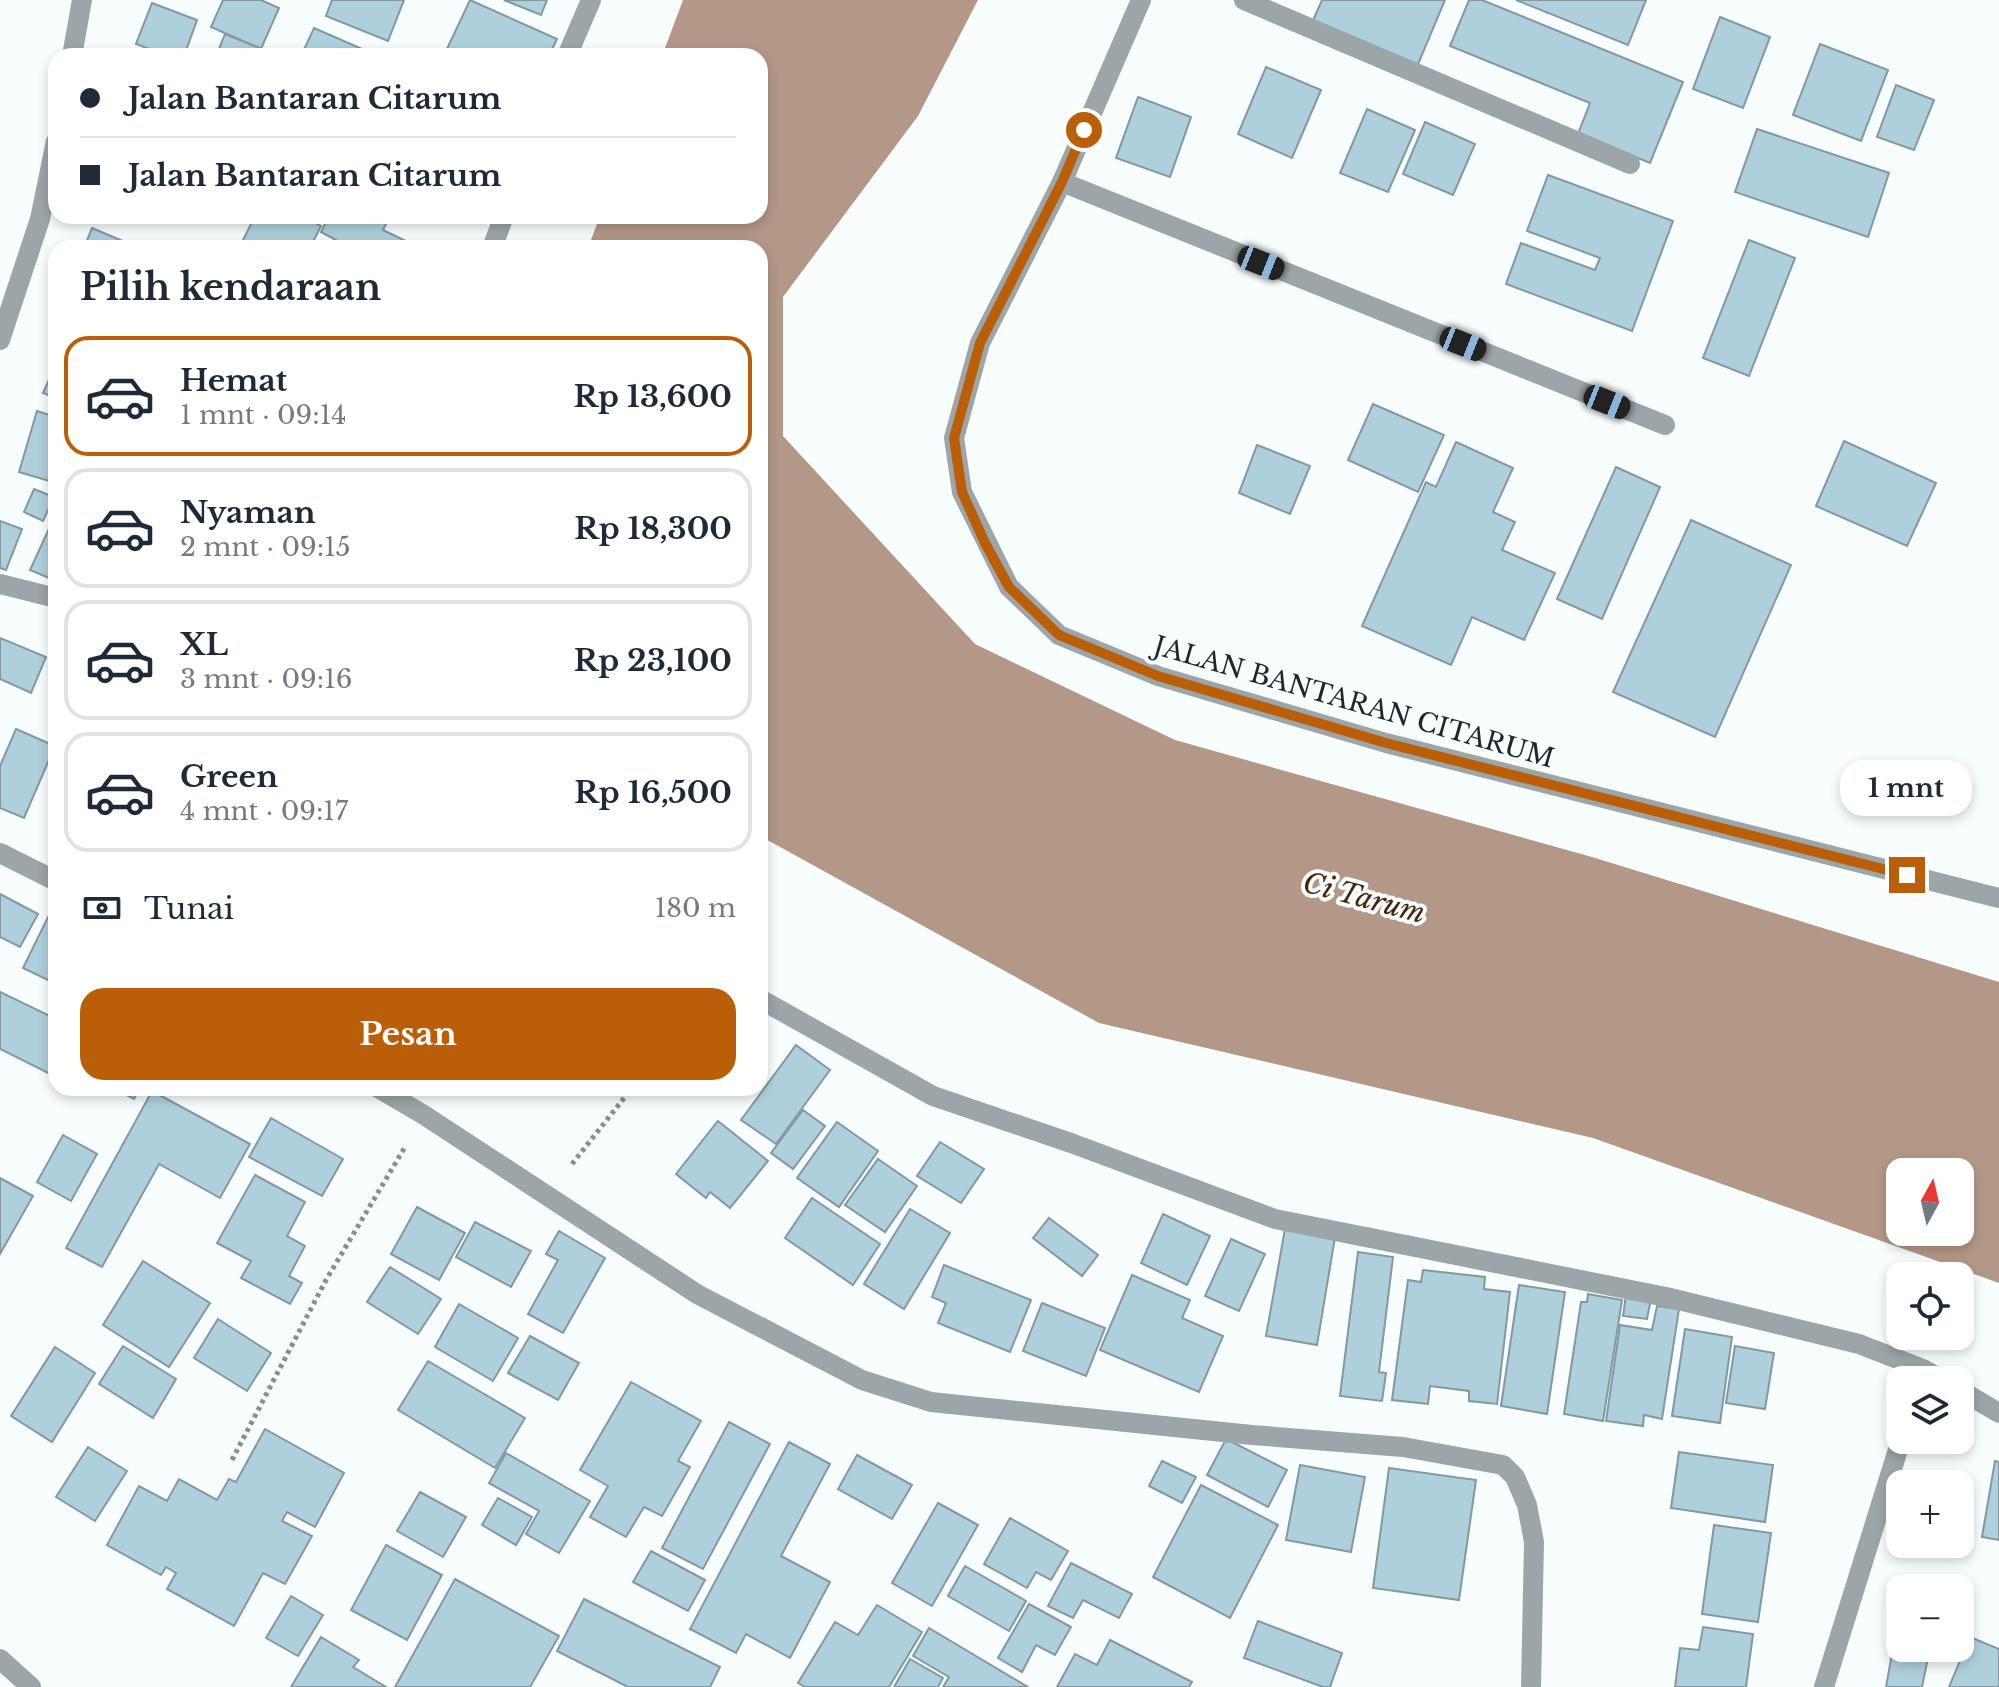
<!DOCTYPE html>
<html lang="id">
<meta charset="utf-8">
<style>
body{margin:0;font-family:"Libre Baskerville",serif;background:#f2f2f3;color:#1f2937;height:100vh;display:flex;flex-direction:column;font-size:30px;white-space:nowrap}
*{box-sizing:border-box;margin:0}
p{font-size:26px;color:#747a83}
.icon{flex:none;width:44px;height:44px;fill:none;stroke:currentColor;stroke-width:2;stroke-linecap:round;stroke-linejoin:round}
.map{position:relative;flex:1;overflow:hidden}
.drawer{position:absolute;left:48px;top:240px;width:720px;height:856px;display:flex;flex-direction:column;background:#fff;border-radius:24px;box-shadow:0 4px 12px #0003}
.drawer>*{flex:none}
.top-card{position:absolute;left:48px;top:48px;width:720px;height:176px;border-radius:24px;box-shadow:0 4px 12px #0003;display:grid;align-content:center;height:176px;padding:0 32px;background:#fff}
.needle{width:52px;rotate:8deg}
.controls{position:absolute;left:1886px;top:1158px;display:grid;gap:16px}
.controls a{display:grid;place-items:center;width:88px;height:88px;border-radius:16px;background:#fff;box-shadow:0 4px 12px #0003;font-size:40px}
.end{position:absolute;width:36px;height:36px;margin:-18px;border:10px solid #ba5e08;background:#fff;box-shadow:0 0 0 4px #fff}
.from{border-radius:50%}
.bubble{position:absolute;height:56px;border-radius:24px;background:#fff;box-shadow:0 4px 12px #0003;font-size:26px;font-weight:700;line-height:56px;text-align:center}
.car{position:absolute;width:24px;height:48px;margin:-24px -12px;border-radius:10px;box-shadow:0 0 6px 2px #0007;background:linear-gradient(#222 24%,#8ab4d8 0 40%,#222 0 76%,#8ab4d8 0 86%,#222 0)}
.top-card b{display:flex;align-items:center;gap:28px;height:76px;font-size:30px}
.top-card b+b{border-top:2px solid #e0e1e3}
.top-card i{width:20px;height:20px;background:#1f2937}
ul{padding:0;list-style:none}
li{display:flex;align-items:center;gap:24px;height:120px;margin:0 16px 12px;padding:0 16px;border:4px solid #e0e1e3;border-radius:24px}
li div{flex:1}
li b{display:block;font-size:30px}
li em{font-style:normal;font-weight:700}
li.active{border-color:#ba5e08}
li>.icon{width:72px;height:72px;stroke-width:1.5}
h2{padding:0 32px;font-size:36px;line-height:96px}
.pay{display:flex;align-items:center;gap:20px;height:88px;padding:0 32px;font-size:30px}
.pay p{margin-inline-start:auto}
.cta{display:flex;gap:16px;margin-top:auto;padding:16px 32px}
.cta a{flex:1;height:92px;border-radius:24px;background:#ba5e08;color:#fff;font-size:32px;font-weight:700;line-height:92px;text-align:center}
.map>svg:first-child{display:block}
.water{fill:#b39887;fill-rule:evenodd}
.building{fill:#aed0dc;stroke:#8498a0;stroke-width:2}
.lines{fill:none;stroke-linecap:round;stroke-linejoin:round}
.path{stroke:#888f91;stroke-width:5;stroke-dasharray:4 4;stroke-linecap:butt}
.lane{stroke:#9ca5a8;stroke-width:20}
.street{stroke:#9ca5a8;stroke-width:20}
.route{stroke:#ba5e08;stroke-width:10}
.labels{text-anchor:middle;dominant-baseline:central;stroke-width:8;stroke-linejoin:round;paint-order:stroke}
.street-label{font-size:26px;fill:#1e272a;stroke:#f8fdfe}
.water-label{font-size:28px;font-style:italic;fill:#4b2407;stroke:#f8fdfe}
</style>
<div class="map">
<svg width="1999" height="1687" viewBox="0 0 1999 1687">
<rect width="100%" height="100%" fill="#f8fdfe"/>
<!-- water -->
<path class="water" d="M683,0H978L918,116L783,297V436L975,644L1175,740L1592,857L1999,982V1283L1593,1138L1099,1023L760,836V248H588L600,216H760V56H662ZM1900,1172H1960V1232H1900Z"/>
<!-- building -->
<g class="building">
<polygon points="223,0 261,0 279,8 261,49 211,27"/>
<polygon points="332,0 404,0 388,41 326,16"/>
<polygon points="470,0 557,39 549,56 450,56 445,53"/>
<polygon points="504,0 547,0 541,15"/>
<polygon points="1322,0 1445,0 1416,69 1311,25"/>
<polygon points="1469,0 1482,0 1683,82 1650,163 1578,134 1590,103 1450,46"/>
<polygon points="1516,0 1646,0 1628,45"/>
<polygon points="152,3 197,20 184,56 167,56 136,44"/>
<polygon points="1720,17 1770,37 1743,108 1693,89"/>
<polygon points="314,28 369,52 367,56 301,56"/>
<polygon points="225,34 267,51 265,56 216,56"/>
<polygon points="1820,44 1888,70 1861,141 1793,115"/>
<polygon points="1266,67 1321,90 1292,158 1238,134"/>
<polygon points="1896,85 1934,100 1914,150 1877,137"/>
<polygon points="1138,97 1191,117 1170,177 1116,158"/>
<polygon points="1367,109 1415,130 1388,192 1340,173"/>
<polygon points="1425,122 1475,144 1453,195 1403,174"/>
<polygon points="1757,129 1889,173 1868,237 1735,192"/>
<polygon points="1548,175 1673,221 1632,331 1506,284 1521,243 1595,270 1600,258 1527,231"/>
<polygon points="255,216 302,216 321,226 310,248 239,248"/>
<polygon points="329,216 390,216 383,230 420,248 332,248 336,240 321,232"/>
<polygon points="92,228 139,248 84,248"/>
<polygon points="1749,240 1795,258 1749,376 1703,358"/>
<polygon points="56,364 56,398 43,393"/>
<polygon points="1373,404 1444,435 1418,492 1348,460"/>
<polygon points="37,411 56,417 56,483 19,472"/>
<polygon points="1844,441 1936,483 1907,546 1816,506"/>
<polygon points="1456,442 1513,468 1493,512 1515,522 1502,550 1555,573 1524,640 1472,617 1451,665 1362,626 1426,482 1436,487"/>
<polygon points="1257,445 1310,466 1290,514 1239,493"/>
<polygon points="1616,467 1660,487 1602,619 1557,599"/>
<polygon points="34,489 54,497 43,521 24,512"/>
<polygon points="53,520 56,521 56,581 30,570"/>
<polygon points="1691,520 1791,565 1715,737 1613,692"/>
<polygon points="0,521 22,529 6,570 0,568"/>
<polygon points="0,638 46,657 31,693 0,679"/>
<polygon points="16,729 55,746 24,818 0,808 0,766"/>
<polygon points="0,894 38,914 20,947 0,937"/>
<polygon points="48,917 56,921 56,984 23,968"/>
<polygon points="0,992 56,1019 56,1077 0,1049"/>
<polygon points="796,1045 830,1070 776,1144 741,1120"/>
<polygon points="113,1088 140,1088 134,1099"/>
<polygon points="152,1091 250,1144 220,1198 159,1164 102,1267 66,1248"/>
<polygon points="803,1110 825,1126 793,1169 771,1153"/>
<polygon points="271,1118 343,1159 322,1196 249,1157"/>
<polygon points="718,1121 768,1161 730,1208 710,1192 706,1198 676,1174"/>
<polygon points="837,1122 878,1151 839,1207 797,1178"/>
<polygon points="63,1135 97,1154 71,1201 37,1182"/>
<polygon points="940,1142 984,1169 961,1203 917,1176"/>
<polygon points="878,1159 917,1186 885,1232 845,1205"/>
<polygon points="255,1175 305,1202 287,1236 305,1246 289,1276 302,1283 290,1304 241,1278 251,1261 217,1243"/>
<polygon points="0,1178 33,1196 0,1254"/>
<polygon points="812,1198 880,1244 853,1285 785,1238"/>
<polygon points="417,1207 465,1233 439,1280 391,1254"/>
<polygon points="910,1209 950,1233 904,1309 864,1284"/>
<polygon points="1163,1214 1210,1236 1187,1285 1141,1263"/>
<polygon points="1049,1218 1098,1255 1082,1276 1033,1238"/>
<polygon points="475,1222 531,1251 511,1287 456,1257"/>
<polygon points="1285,1229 1335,1237 1317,1345 1266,1336"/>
<polygon points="559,1231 605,1258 563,1333 528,1314 558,1260 546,1254"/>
<polygon points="1231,1239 1265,1254 1239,1311 1205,1296"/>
<polygon points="1358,1252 1393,1257 1379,1372 1386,1373 1382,1401 1340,1396"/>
<polygon points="143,1261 210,1303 169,1367 103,1325"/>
<polygon points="944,1265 1031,1300 1010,1352 938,1323 946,1303 932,1297"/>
<polygon points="390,1267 441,1299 418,1334 367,1302"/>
<polygon points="1423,1270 1485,1277 1484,1289 1510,1292 1497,1404 1469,1401 1469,1391 1430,1386 1428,1404 1392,1400 1408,1280 1421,1282"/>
<polygon points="1132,1275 1190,1300 1182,1318 1223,1336 1199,1392 1100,1350"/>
<polygon points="1519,1285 1565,1292 1547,1414 1501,1406"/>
<polygon points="1588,1294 1622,1300 1603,1421 1564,1414 1581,1302 1587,1302"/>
<polygon points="1626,1295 1651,1299 1647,1319 1623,1316"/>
<polygon points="1042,1303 1105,1328 1086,1376 1023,1351"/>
<polygon points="459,1304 518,1338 493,1381 435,1347"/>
<polygon points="1657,1306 1679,1309 1662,1419 1644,1415 1643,1426 1606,1421 1620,1325 1652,1330"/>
<polygon points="218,1319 271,1353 247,1391 194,1358"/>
<polygon points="1685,1329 1732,1337 1720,1423 1672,1416"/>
<polygon points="530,1336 579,1363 558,1400 508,1373"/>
<polygon points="123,1346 176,1379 153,1418 99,1384"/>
<polygon points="1735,1346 1774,1353 1765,1409 1726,1403"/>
<polygon points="55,1347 95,1373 52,1442 11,1416"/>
<polygon points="428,1361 525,1418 495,1468 398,1410"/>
<polygon points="631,1382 701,1421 678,1461 690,1467 662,1516 644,1507 626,1537 590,1517 608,1486 580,1470"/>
<polygon points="729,1422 770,1444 703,1569 662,1548"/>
<polygon points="265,1429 344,1473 315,1527 287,1512 282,1521 312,1536 285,1584 263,1573 234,1626 167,1589 176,1573 166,1567 161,1575 107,1545 139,1486 167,1501 179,1479 217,1500 229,1479 236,1482"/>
<polygon points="1226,1439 1287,1470 1268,1507 1207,1475"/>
<polygon points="789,1442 830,1464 781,1556 830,1582 790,1658 746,1634 736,1653 690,1629"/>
<polygon points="88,1447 127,1471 95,1521 56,1497"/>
<polygon points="1679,1452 1773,1465 1765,1522 1671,1508"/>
<polygon points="506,1453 590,1501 559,1553 526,1534 539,1511 489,1483"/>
<polygon points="857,1455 912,1485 892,1519 838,1489"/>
<polygon points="1162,1461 1196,1477 1182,1503 1149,1486"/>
<polygon points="1995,1461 1999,1462 1999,1540 1982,1537"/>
<polygon points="1300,1465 1365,1477 1351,1552 1286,1540"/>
<polygon points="1389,1468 1476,1480 1459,1600 1373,1588"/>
<polygon points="1201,1485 1278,1525 1230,1618 1153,1577"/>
<polygon points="420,1492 466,1517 443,1557 397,1531"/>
<polygon points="498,1498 532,1517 516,1545 482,1525"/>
<polygon points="938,1503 978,1525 932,1606 892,1583"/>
<polygon points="1010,1518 1068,1551 1051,1580 1036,1572 1027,1588 984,1564"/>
<polygon points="1714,1525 1771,1533 1758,1622 1702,1614"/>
<polygon points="386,1545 442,1575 407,1640 351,1610"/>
<polygon points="651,1551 705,1580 688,1611 633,1582"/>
<polygon points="1071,1563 1132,1594 1119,1618 1083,1600 1073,1618 1048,1606"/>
<polygon points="965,1566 1026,1601 1009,1631 948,1596"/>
<polygon points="455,1579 559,1636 530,1687 395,1687"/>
<polygon points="291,1596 323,1615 298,1656 266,1638"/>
<polygon points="584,1599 720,1667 710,1687 628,1687 557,1651"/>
<polygon points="1029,1604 1071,1627 1055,1655 1036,1645 1022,1672 998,1658"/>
<polygon points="877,1605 922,1632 889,1687 805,1687 798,1683 835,1622 858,1635"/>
<polygon points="1258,1621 1342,1653 1330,1687 1323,1687 1244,1658"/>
<polygon points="1703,1627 1753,1634 1746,1687 1675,1687 1680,1648 1699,1650"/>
<polygon points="929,1628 1028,1687 943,1687 949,1677 913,1656"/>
<polygon points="321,1637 359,1660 353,1667 386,1687 291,1687"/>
<polygon points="1895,1637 1900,1638 1900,1648 1930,1648 1922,1687 1886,1687"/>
<polygon points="1970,1637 1999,1649 1999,1687 1949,1687"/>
<polygon points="1110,1640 1192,1682 1189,1687 1057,1687 1075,1654 1097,1665"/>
<polygon points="910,1659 943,1678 938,1687 894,1687"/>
</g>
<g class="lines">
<!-- path -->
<g class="path">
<polyline points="572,1164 632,1088"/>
<polyline points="232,1460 326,1280 405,1147"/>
</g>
<!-- lane -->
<polyline class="lane" points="1062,182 1665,425"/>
<!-- street -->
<g class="street">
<polyline points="1141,0 1062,182 980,343 954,438 962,492 1009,587 1059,635 1158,676 1386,743 1999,898"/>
<polyline points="1244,0 1630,164"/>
<polyline points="72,56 82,0"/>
<polyline points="567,56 591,0"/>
<polyline points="492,248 504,216"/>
<polyline points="0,340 40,219 56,141"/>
<polyline points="0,584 56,598"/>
<polyline points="0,853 56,881"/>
<polyline points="760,999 933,1096 1071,1143 1275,1219 1666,1297 1859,1344 1923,1369 1942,1380"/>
<polyline points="378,1088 424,1115 697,1294 862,1380 931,1402 1252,1435 1403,1447 1503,1465 1515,1477 1527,1505 1534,1542 1531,1687"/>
<polyline points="1960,1390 1999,1413"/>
<polyline points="0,1659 31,1687"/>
<polyline points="1824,1687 1901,1440"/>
</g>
</g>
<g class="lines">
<!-- route -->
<polyline class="route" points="1084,130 1062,182 980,343 954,438 962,492 985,543 1009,587 1059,635 1158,676 1386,743 1907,875"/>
</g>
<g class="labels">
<!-- street labels -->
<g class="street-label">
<text transform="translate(1354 702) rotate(16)">JALAN BANTARAN CITARUM</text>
</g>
<!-- water labels -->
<g class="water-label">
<text transform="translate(1364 898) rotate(15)">Ci Tarum</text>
</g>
</g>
</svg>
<div class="controls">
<a><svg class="needle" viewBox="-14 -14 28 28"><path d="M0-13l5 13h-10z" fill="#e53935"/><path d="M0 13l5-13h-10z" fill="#747a83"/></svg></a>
<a><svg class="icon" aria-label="locate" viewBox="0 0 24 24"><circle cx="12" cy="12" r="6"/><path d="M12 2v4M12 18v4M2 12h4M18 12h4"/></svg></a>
<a><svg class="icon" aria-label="layers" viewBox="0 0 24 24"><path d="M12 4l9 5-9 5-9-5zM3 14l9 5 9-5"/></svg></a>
<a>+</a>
<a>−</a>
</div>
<i class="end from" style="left:1084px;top:130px"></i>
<i class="end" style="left:1907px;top:875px"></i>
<div class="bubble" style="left:1840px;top:760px;width:132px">1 mnt</div>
<i class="car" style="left:1261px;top:263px;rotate:112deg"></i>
<i class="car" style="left:1463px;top:344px;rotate:112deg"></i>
<i class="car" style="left:1607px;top:402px;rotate:112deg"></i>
<div class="top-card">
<b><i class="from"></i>Jalan Bantaran Citarum</b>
<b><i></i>Jalan Bantaran Citarum</b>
</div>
<section class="drawer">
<h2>Pilih kendaraan</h2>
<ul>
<li class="active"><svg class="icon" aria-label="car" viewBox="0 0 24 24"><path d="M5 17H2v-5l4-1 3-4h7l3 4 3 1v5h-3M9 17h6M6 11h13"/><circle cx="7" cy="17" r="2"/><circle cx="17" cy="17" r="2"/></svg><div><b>Hemat</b><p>1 mnt · 09:14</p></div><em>Rp 13,600</em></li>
<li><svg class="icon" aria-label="car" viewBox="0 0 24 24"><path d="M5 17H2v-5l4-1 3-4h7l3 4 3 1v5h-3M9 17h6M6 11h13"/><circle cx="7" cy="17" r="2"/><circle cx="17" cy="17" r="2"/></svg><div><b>Nyaman</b><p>2 mnt · 09:15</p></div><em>Rp 18,300</em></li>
<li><svg class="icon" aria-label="car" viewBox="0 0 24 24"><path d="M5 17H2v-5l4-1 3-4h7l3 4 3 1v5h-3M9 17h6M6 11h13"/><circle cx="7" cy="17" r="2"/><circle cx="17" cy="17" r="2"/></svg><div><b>XL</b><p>3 mnt · 09:16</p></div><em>Rp 23,100</em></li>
<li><svg class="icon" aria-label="car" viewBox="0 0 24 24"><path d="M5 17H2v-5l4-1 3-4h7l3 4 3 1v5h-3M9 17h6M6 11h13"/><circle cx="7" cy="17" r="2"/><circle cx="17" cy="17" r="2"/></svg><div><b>Green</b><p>4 mnt · 09:17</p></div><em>Rp 16,500</em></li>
</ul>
<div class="pay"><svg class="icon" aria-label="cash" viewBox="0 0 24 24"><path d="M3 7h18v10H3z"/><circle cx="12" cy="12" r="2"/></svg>Tunai<p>180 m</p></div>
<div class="cta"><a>Pesan</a></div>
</section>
</div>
